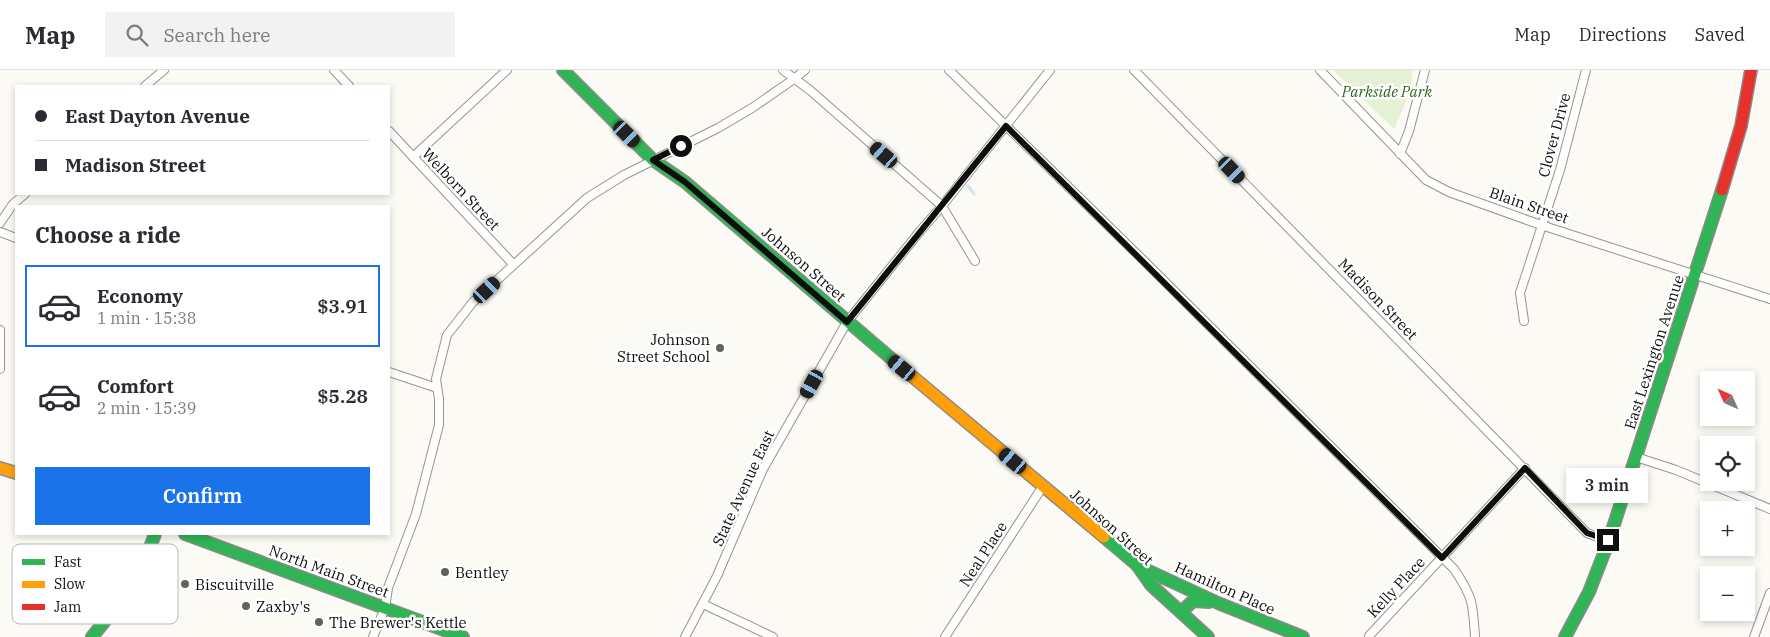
<!DOCTYPE html>
<meta charset="utf-8">
<style>
body{margin:0;font-family:"IBM Plex Serif",serif;background:#f2f2f3;color:#2b2b33;height:100vh;display:flex;flex-direction:column;font-size:19px;white-space:nowrap}
*{box-sizing:border-box;margin:0}
p{font-size:16px;color:#7c7c81}
.icon{flex:none;width:28px;height:28px;fill:none;stroke:currentColor;stroke-width:2;stroke-linecap:round;stroke-linejoin:round}
.map{position:relative;flex:1;overflow:hidden}
.panel{position:absolute;left:15px;top:135px;width:375px;height:330px;display:flex;flex-direction:column;background:#fff;border-radius:0px;box-shadow:0 2px 8px #0003}
.panel>*{flex:none}
.hud{position:absolute;left:15px;top:15px;width:375px;height:110px;border-radius:0px;box-shadow:0 2px 8px #0003;display:grid;align-content:center;height:110px;padding:0 20px;background:#fff}
.needle{width:32px;rotate:315deg}
.fabs{position:absolute;left:1700px;top:301px;display:grid;gap:10px}
.fabs a{display:grid;place-items:center;width:55px;height:55px;border-radius:0px;background:#fff;box-shadow:0 2px 8px #0003;font-size:25px}
.end{position:absolute;width:22px;height:22px;margin:-11px;border:6px solid #0e0e0e;background:#fff;box-shadow:0 0 0 2px #fff}
.from{border-radius:50%}
.bubble{position:absolute;height:35px;border-radius:0px;background:#fff;box-shadow:0 2px 8px #0003;font-size:16px;font-weight:600;line-height:35px;text-align:center}
.car{position:absolute;width:15px;height:30px;margin:-15px -8px;border-radius:6px;box-shadow:0 0 4px 1px #0007;background:linear-gradient(#222 24%,#8ab4d8 0 40%,#222 0 76%,#8ab4d8 0 86%,#222 0)}
.hud b{display:flex;align-items:center;gap:18px;height:48px;font-size:19px}
.hud b+b{border-top:1px solid #e1e1e2}
.hud i{width:12px;height:12px;background:#2b2b33}
ul{padding:0;list-style:none}
li{display:flex;align-items:center;gap:15px;height:82px;margin:0 10px 8px;padding:0 10px;border:2px solid transparent;border-radius:0px}
li div{flex:1}
li b{display:block;font-size:19px}
li em{font-style:normal;font-weight:600}
li.on{border-color:#1a73e8}
li>.icon{width:45px;height:45px;stroke-width:1.5}
h2{padding:0 20px;font-size:22px;line-height:60px}
.primary-button{display:flex;gap:10px;margin-top:auto;padding:10px 20px}
.primary-button a{flex:1;height:58px;border-radius:0px;background:#1a73e8;color:#fff;font-size:20px;font-weight:600;line-height:58px;text-align:center}
header{display:flex;align-items:center;gap:30px;box-sizing:border-box;height:70px;padding:0 25px;background:#fff;border-bottom:1px solid #e1e1e2}
header strong{font-size:24px}
nav{display:flex;gap:28px;margin-inline-start:auto;font-size:18px}
.search{width:350px;height:45px;background:#f2f2f3;display:flex;align-items:center;gap:12px;box-sizing:border-box;padding:0 18px;border-radius:0px;color:#7c7c81;font-size:19px}
.map>svg:first-child{display:block}
.green{fill:#e5f1d4}
.lines{fill:none;stroke-linecap:round;stroke-linejoin:round}
.stream{stroke:#cbe6f5;stroke-width:3}
.street-casing{stroke:#959492;stroke-width:10}
.fast-casing{stroke:#8c8b88;stroke-width:14}
.slow-casing{stroke:#8c8b88;stroke-width:14}
.jam-casing{stroke:#8c8b88;stroke-width:14}
.street{stroke:#fffefd;stroke-width:8}
.fast{stroke:#30b455;stroke-width:11}
.slow{stroke:#ff9f0a;stroke-width:11}
.jam{stroke:#e5322d;stroke-width:11}
.route{stroke:#0e0e0e;stroke-width:6}
.poi-dot{fill:#61615e;stroke:#fff;stroke-width:2}
.labels{text-anchor:middle;dominant-baseline:central;stroke-width:5;stroke-linejoin:round;paint-order:stroke}
.park-label{font-size:15px;font-style:italic;fill:#2f6520;stroke:#fff}
.street-label{font-size:15px;fill:#0e0e0e;stroke:#fff}
.poi-label{font-size:15px;fill:#0e0e0e;stroke:#fff;text-anchor:start}
.key{fill:#fff;stroke:#b7b7b7;stroke-width:1}
.key-label{font-size:14px;fill:#0e0e0e}
</style>
<header>
<strong>Map</strong>
<div class="search"><svg class="icon" aria-label="search" viewBox="0 0 24 24"><circle cx="10" cy="10" r="6"/><path d="M15 15l6 6"/></svg>Search here</div>
<nav><a>Map</a><a>Directions</a><a>Saved</a></nav>
</header>
<div class="map">
<svg width="1770" height="567" viewBox="0 0 1770 567">
<rect width="100%" height="100%" fill="#fcfaf4"/>
<!-- green -->
<polygon class="green" points="1333,0 1413,0 1410,23 1394,59"/>
<g class="lines">
<!-- stream -->
<polyline class="stream" points="968,116 974,124"/>
<defs>
<g id="street">
<polyline points="334,0 349,16"/>
<polyline points="783,0 811,21 942,136 975,191"/>
<path d="M949,0L1139,186L1454,499C1473,527 1473,534 1475,567"/>
<polyline points="1134,0 1587,463 1608,471"/>
<polyline points="1320,0 1426,110 1449,122 1541,155 1770,229"/>
<polyline points="145,16 164,0"/>
<polyline points="389,61 513,194"/>
<polyline points="1400,84 1409,61 1425,0"/>
<polyline points="413,87 507,0"/>
<polyline points="0,153 13,134 25,124"/>
<polyline points="0,162 16,168"/>
<polyline points="1524,251 1520,223 1560,100 1586,0"/>
<polyline points="0,260 0,299"/>
<polyline points="389,302 437,318"/>
<polyline points="1636,387 1676,400 1770,439"/>
<polyline points="703,534 773,567"/>
<polyline points="1369,566 1525,398"/>
<polyline points="373,567 385,538 388,518 416,444 439,355 439,329 436,309 447,265 473,232 587,128 624,105 718,58 752,38 794,9 805,0"/>
<polyline points="685,567 717,506 763,399 847,252 921,160 942,136 1050,0"/>
<polyline points="945,567 1043,416"/>
<polyline points="1754,567 1770,523"/>
</g>
<g id="fast">
<polyline points="563,0 653,90 685,112 907,302"/>
<polyline points="185,464 463,567"/>
<polyline points="1104,467 1137,495 1151,515 1208,567"/>
<polyline points="1138,496 1218,533 1303,567"/>
<polyline points="1181,542 1193,531 1209,532"/>
<polyline points="92,567 138,510 155,464"/>
<polyline points="1565,567 1589,522 1608,473 1722,120"/>
</g>
<g id="slow">
<polyline points="907,302 1104,467"/>
<polyline points="0,398 16,403"/>
</g>
<polyline id="jam" points="1722,120 1741,56 1751,0"/>
</defs>
<!-- street casing -->
<use href="#street" class="street-casing"/>
<!-- fast casing -->
<use href="#fast" class="fast-casing"/>
<!-- slow casing -->
<use href="#slow" class="slow-casing"/>
<!-- jam casing -->
<use href="#jam" class="jam-casing"/>
<!-- street -->
<use href="#street" class="street"/>
<!-- fast -->
<use href="#fast" class="fast"/>
<!-- slow -->
<use href="#slow" class="slow"/>
<!-- jam -->
<use href="#jam" class="jam"/>
</g>
<g class="lines">
<!-- route -->
<polyline class="route" points="681,76 653,90 685,112 847,252 1006,56 1442,488 1525,398 1587,463 1608,470"/>
</g>
<!-- markers -->
<g class="poi-dot">
<circle cx="720" cy="278" r="5"/>
<circle cx="445" cy="502" r="5"/>
<circle cx="185" cy="514" r="5"/>
<circle cx="246" cy="536" r="5"/>
<circle cx="319" cy="552" r="5"/>
</g>
<g class="labels">
<!-- park labels -->
<g class="park-label">
<text x="1387" y="21">Parkside Park</text>
</g>
<!-- street labels -->
<g class="street-label">
<text transform="translate(1554 65) rotate(-75)">Clover Drive</text>
<text transform="translate(461 119) rotate(47)">Welborn Street</text>
<text transform="translate(1529 135) rotate(19)">Blain Street</text>
<text transform="translate(804 194) rotate(41)">Johnson Street</text>
<text transform="translate(1378 229) rotate(46)">Madison Street</text>
<text transform="translate(1654 282) rotate(-72)">East Lexington Avenue</text>
<text transform="translate(743 418) rotate(-65)">State Avenue East</text>
<text transform="translate(1112 457) rotate(42)">Johnson Street</text>
<text transform="translate(983 484) rotate(-57)">Neal Place</text>
<text transform="translate(329 501) rotate(20)">North Main Street</text>
<text transform="translate(1396 517) rotate(-47)">Kelly Place</text>
<text transform="translate(1225 518) rotate(24)">Hamilton Place</text>
</g>
<!-- poi labels -->
<g class="poi-label">
<text x="710" y="269" text-anchor="end">Johnson<tspan x="710" dy="17">Street School</tspan></text>
<text x="455" y="502">Bentley</text>
<text x="195" y="514">Biscuitville</text>
<text x="256" y="536">Zaxby's</text>
<text x="329" y="552">The Brewer's Kettle</text>
</g>
</g>
<!-- legend -->
<rect x="12" y="474" width="166" height="80" rx="8" class="key"/>
<rect x="22" y="489" width="23" height="6" fill="#30b455"/>
<rect x="22" y="511" width="23" height="7" fill="#ff9f0a"/>
<rect x="22" y="534" width="23" height="6" fill="#e5322d"/>
<g class="key-label">
<text x="54" y="497">Fast</text>
<text x="54" y="519">Slow</text>
<text x="54" y="542">Jam</text>
</g>
</svg>
<div class="fabs">
<a><svg class="needle" viewBox="-14 -14 28 28"><path d="M0-13l5 13h-10z" fill="#e53935"/><path d="M0 13l5-13h-10z" fill="#7c7c81"/></svg></a>
<a><svg class="icon" aria-label="locate" viewBox="0 0 24 24"><circle cx="12" cy="12" r="6"/><path d="M12 2v4M12 18v4M2 12h4M18 12h4"/></svg></a>
<a>+</a>
<a>−</a>
</div>
<i class="end from" style="left:681px;top:76px"></i>
<i class="end" style="left:1608px;top:470px"></i>
<div class="bubble" style="left:1566px;top:398px;width:82px">3 min</div>
<i class="car" style="left:627px;top:64px;rotate:135deg"></i>
<i class="car" style="left:884px;top:85px;rotate:311deg"></i>
<i class="car" style="left:1232px;top:100px;rotate:136deg"></i>
<i class="car" style="left:487px;top:220px;rotate:47deg"></i>
<i class="car" style="left:902px;top:298px;rotate:310deg"></i>
<i class="car" style="left:812px;top:314px;rotate:209deg"></i>
<i class="car" style="left:1013px;top:391px;rotate:310deg"></i>
<div class="hud">
<b><i class="from"></i>East Dayton Avenue</b>
<b><i></i>Madison Street</b>
</div>
<section class="panel">
<h2>Choose a ride</h2>
<ul>
<li class="on"><svg class="icon" aria-label="car" viewBox="0 0 24 24"><path d="M5 17H2v-5l4-1 3-4h7l3 4 3 1v5h-3M9 17h6M6 11h13"/><circle cx="7" cy="17" r="2"/><circle cx="17" cy="17" r="2"/></svg><div><b>Economy</b><p>1 min · 15:38</p></div><em>$3.91</em></li>
<li><svg class="icon" aria-label="car" viewBox="0 0 24 24"><path d="M5 17H2v-5l4-1 3-4h7l3 4 3 1v5h-3M9 17h6M6 11h13"/><circle cx="7" cy="17" r="2"/><circle cx="17" cy="17" r="2"/></svg><div><b>Comfort</b><p>2 min · 15:39</p></div><em>$5.28</em></li>
</ul>
<div class="primary-button"><a>Confirm</a></div>
</section>
</div>
